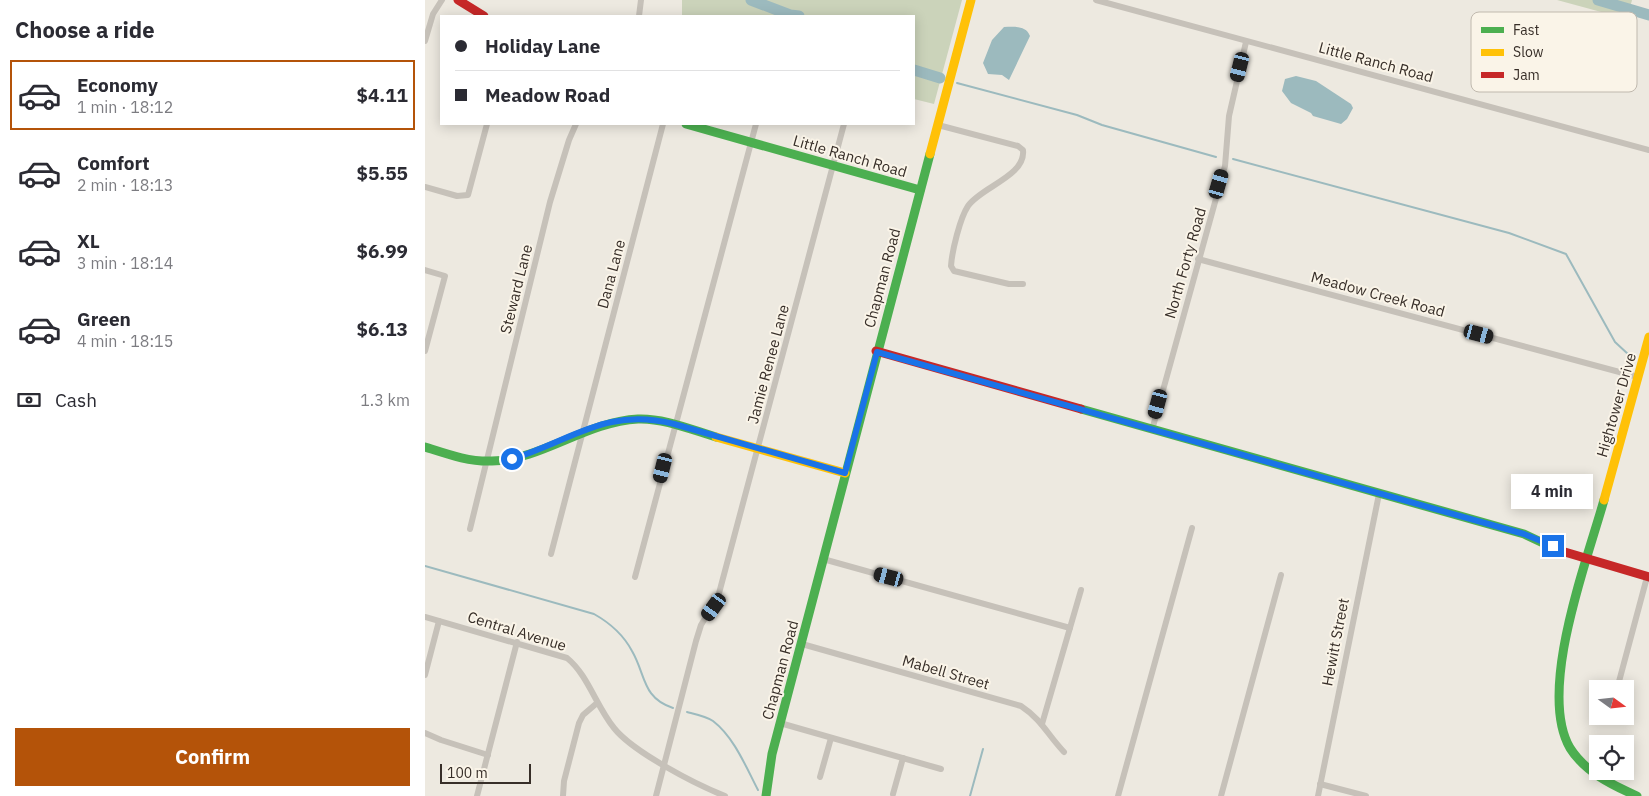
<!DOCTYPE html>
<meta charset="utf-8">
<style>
body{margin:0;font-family:"IBM Plex Sans",sans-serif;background:#f2f2f3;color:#2b2b33;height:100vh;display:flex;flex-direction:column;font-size:19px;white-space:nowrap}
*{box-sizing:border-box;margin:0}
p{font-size:16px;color:#7c7c81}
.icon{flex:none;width:28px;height:28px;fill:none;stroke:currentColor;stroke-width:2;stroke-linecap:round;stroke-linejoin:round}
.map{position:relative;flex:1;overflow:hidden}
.drawer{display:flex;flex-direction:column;background:#fff;width:425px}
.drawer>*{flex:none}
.top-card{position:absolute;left:15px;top:15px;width:475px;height:110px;border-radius:0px;box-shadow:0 2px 12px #0003;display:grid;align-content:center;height:110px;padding:0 15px;background:#fff}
.needle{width:32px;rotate:105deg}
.buttons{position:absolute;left:1164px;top:680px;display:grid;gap:10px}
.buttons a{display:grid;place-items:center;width:45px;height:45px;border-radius:0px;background:#fff;box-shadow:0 2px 12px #0003;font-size:25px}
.scale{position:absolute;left:15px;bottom:12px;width:91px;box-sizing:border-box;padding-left:5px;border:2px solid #372e28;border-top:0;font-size:14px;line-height:18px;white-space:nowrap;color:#372e28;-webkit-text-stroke:4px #faf4e8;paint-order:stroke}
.end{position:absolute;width:22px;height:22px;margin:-11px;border:6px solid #1a73e8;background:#fff;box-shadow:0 0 0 2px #fff}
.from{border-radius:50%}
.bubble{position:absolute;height:35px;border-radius:0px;background:#fff;box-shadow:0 2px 12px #0003;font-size:16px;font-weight:800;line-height:35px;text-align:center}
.car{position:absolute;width:15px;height:30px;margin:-15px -8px;border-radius:6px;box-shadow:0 0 4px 1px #0007;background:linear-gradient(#222 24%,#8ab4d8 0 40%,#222 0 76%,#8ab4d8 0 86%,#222 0)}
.top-card b{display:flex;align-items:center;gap:18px;height:48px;font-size:19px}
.top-card b+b{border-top:1px solid #e1e1e2}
.top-card i{width:12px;height:12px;background:#2b2b33}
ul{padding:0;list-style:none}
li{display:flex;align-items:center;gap:15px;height:70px;margin:0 10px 8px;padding:0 5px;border:2px solid transparent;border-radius:0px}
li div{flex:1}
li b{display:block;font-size:19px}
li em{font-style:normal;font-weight:800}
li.on{border-color:#b45309}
li>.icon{width:45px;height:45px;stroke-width:1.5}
h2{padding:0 15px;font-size:22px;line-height:60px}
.pay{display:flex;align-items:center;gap:12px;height:55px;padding:0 15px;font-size:19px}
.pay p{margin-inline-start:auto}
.primary-button{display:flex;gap:10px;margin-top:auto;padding:10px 15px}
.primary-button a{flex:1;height:58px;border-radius:0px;background:#b45309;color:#fff;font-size:20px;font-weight:800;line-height:58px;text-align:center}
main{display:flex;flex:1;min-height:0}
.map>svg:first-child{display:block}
.green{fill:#cbd3ba}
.water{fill:#9cbabe}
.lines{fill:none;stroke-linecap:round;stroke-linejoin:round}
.stream{stroke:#9cbabe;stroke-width:2}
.river{stroke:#9cbabe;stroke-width:11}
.street{stroke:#c6c1b9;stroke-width:6}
.fast{stroke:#4caf50;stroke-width:9}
.slow{stroke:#ffc107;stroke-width:9}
.jam{stroke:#c62828;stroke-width:9}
.route{stroke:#1a73e8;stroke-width:6}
.labels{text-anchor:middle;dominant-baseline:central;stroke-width:4;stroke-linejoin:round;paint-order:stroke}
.street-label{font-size:15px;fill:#372e28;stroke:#faf4e8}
.key{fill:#faf4e8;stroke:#c0b9ae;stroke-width:1}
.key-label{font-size:14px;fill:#372e28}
</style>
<main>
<section class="drawer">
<h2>Choose a ride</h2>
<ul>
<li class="on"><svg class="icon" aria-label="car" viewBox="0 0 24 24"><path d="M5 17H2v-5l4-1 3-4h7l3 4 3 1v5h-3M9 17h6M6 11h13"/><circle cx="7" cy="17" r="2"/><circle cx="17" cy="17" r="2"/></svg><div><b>Economy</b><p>1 min · 18:12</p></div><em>$4.11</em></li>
<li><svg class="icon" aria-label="car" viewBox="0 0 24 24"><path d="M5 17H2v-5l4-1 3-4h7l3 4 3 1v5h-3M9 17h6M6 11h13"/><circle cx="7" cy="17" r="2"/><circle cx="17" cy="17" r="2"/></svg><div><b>Comfort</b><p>2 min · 18:13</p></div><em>$5.55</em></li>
<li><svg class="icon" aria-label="car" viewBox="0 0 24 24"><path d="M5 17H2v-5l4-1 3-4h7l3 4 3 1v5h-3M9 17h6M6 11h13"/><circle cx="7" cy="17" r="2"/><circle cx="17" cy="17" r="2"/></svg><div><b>XL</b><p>3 min · 18:14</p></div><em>$6.99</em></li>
<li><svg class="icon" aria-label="car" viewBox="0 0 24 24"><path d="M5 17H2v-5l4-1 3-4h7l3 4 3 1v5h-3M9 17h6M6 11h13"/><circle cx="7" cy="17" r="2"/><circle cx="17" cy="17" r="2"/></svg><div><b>Green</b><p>4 min · 18:15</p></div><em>$6.13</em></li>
</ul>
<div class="pay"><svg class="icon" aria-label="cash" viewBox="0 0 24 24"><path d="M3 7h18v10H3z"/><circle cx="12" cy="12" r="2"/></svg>Cash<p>1.3 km</p></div>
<div class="primary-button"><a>Confirm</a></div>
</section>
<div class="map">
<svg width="1224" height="796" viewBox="0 0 1224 796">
<rect width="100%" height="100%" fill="#ede9e0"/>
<!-- green -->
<g class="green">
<polygon points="257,0 537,0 509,104 489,99 489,16 257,16"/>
<polygon points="1132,0 1207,0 1202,19"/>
</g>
<!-- water -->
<g class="water">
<path d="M579,27C589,27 601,25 605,36L584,80L577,75L563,74L558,63L567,40Z"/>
<polygon points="871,76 891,81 926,104 928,108 922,119 916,124 888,116 886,113 866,103 857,91 860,79"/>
</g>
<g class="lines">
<!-- stream -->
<g class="stream">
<polyline points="532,83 652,115 677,125 791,157"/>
<polyline points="808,159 1084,233 1141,254 1190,342 1204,355"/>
<path d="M0,566L169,614C185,623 198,634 207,651C221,675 217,698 248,708"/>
<path d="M262,712C270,714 281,716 288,721C309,737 321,767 333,790"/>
<polyline points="545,796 558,749"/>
</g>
<!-- river -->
<g class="river">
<polyline points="326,0 365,15 374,16"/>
<polyline points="1173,0 1224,15"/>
<polyline points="489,70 515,78"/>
</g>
<!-- street -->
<g class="street">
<polyline points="671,0 1224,150"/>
<polyline points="214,16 216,0"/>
<polyline points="0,41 8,14 17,0"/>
<path d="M513,125L593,146L598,150C601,176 556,187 543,206C535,218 527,251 526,266L529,271L584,284H598"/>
<polyline points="0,187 32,196 43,195 62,124"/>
<polyline points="773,259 1213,377"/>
<polyline points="0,270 20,276 0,351"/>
<polyline points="727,430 800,166 804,116 821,42"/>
<polyline points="45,529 125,202 144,140 151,124"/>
<polyline points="126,554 238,124"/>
<polyline points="398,559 645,628"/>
<polyline points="210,577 331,124"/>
<path d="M0,617L142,658C163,675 171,706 189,728C208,752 270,784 300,796"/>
<path d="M377,644L596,706C617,720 622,734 639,752"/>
<polyline points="0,675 14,621"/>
<polyline points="1192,689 1222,577"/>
<polyline points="355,723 516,769"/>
<polyline points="617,724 656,590"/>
<polyline points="0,733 16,740 63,755"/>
<polyline points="395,777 406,738"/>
<polyline points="895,784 941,796"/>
<polyline points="468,794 478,758"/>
<polyline points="52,796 92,642"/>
<polyline points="138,796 139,781 154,723 158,715 172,703"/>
<polyline points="231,796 271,641 276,625 293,597 419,124"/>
<polyline points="693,796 767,528"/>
<polyline points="796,796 856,575"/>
<polyline points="893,796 954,494"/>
</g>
<!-- fast -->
<g class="fast">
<polyline points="261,124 495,190"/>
<polyline points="656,409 1099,534 1133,550"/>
<path d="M0,447C22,454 44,462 67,461C117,460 160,422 213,419C239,418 267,430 291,437"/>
<path d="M1179,500C1162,561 1112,691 1145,748C1160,772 1187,785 1212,796"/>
<polyline points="341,796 347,754 505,154"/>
</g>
<!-- slow -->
<g class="slow">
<polyline points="505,154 546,0"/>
<polyline points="291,437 420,473"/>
<polyline points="1179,500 1224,337"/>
</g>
<!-- jam -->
<g class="jam">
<polyline points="33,0 59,16"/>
<polyline points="451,351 656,409"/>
<polyline points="1133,550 1224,577"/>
</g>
</g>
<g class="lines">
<!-- route -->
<path class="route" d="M87,459C148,440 181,407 249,424L420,473L452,352L1099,534L1128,546"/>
</g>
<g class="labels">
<!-- street labels -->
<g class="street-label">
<text transform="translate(951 62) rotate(15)">Little Ranch Road</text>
<text transform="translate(425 156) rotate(16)">Little Ranch Road</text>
<text transform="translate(760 263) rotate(-74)">North Forty Road</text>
<text transform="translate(186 274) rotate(-75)">Dana Lane</text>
<text transform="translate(457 278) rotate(-75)">Chapman Road</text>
<text transform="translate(91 289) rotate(-76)">Steward Lane</text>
<text transform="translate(953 294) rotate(15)">Meadow Creek Road</text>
<text transform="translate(343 364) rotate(-75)">Jamie Renee Lane</text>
<text transform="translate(1191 405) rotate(-74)">Hightower Drive</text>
<text transform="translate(92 631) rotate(17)">Central Avenue</text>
<text transform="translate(910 642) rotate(-79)">Hewitt Street</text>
<text transform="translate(355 670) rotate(-75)">Chapman Road</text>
<text transform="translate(521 672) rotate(16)">Mabell Street</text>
</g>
</g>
<!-- legend -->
<rect x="1046" y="12" width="166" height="80" rx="8" class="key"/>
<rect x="1056" y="27" width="23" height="6" fill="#4caf50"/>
<rect x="1056" y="49" width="23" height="7" fill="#ffc107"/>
<rect x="1056" y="72" width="23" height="6" fill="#c62828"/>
<g class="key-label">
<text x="1088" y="35">Fast</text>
<text x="1088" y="57">Slow</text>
<text x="1088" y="80">Jam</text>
</g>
</svg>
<div class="buttons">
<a><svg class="needle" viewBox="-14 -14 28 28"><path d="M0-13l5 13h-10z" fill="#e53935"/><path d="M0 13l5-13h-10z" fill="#7c7c81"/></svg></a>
<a><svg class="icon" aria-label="locate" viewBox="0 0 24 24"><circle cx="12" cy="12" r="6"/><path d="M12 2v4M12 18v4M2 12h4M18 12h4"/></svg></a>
</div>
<div class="scale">100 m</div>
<i class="end from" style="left:87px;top:459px"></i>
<i class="end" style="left:1128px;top:546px"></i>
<div class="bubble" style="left:1086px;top:474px;width:82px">4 min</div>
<i class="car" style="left:815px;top:67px;rotate:194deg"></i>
<i class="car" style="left:794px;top:184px;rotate:16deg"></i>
<i class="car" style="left:1054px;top:334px;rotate:105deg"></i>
<i class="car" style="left:733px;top:404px;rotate:195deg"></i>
<i class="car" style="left:238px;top:468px;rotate:194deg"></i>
<i class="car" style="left:464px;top:577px;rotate:285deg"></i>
<i class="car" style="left:289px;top:607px;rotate:216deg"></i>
<div class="top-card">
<b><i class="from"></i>Holiday Lane</b>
<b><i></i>Meadow Road</b>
</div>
</div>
</main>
